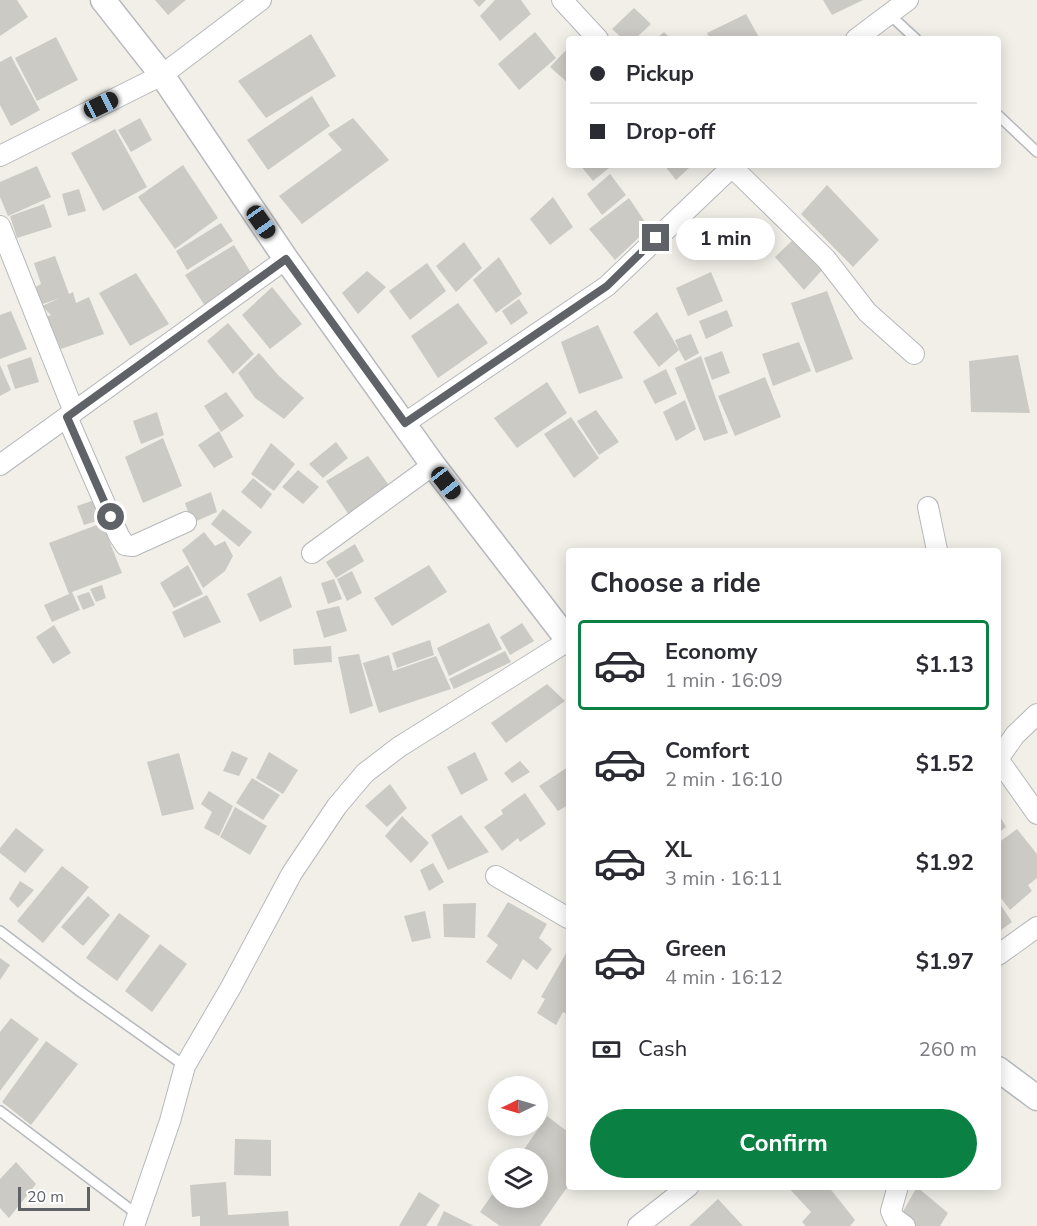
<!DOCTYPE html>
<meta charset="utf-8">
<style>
body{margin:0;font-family:"Nunito Sans",sans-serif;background:#f7f7f7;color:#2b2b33;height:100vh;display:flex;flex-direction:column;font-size:22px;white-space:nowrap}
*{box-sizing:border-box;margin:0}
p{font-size:20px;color:#7c7c81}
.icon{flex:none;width:33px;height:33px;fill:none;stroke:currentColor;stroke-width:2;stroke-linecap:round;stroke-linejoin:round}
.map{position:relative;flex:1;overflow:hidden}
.sheet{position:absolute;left:566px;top:548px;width:435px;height:642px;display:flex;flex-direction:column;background:#fff;border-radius:6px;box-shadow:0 3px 15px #0003}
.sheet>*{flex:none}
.top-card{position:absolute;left:566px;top:36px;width:435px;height:132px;border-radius:6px;box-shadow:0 3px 15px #0003;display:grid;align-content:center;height:132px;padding:0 24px;background:#fff}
.needle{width:39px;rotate:265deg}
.buttons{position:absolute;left:488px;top:1076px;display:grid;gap:12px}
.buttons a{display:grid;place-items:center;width:60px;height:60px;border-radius:50%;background:#fff;box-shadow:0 3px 15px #0003;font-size:30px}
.scale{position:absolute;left:18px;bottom:15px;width:72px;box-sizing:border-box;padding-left:6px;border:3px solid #5f6368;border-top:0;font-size:16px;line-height:21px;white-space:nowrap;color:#5f6368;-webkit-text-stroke:4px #fff;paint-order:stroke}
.end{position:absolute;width:27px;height:27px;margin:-14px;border:8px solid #5f6368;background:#fff;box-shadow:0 0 0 3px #fff}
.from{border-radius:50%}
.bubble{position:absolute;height:42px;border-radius:21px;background:#fff;box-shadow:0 3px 15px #0003;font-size:20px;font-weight:700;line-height:42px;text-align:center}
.car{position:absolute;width:18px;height:36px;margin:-18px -9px;border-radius:8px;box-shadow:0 0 4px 2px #0007;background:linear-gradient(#222 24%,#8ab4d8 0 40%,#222 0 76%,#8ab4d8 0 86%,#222 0)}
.top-card b{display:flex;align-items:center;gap:21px;height:57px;font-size:22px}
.top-card b+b{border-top:2px solid #e1e1e2}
.top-card i{width:15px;height:15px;background:#2b2b33}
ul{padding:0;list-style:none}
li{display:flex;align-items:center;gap:18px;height:90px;margin:0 12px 9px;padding:0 12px;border:3px solid transparent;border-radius:6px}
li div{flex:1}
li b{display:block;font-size:22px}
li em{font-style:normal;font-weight:700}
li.current{border-color:#0b8043}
li>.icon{width:54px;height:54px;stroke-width:1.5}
h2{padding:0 24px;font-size:27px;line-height:72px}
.pay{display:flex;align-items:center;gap:15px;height:66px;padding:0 24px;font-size:22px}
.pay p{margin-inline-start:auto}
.primary-button{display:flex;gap:12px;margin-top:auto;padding:12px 24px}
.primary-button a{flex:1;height:69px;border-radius:36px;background:#0b8043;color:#fff;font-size:24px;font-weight:700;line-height:69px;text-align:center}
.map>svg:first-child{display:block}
.building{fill:#cccac5}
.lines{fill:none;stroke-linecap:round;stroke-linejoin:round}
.service-casing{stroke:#b5b8bc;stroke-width:12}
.minor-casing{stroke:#b5b8bc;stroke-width:22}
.tertiary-casing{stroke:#b5b8bc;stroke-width:27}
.service{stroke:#fff;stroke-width:9}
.minor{stroke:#fff;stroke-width:20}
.tertiary{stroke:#fff;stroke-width:24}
.route{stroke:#5f6368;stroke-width:8}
</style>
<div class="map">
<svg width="1037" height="1226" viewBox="0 0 1037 1226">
<rect width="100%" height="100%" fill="#f1efe8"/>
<!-- building -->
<g class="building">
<polygon points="0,0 17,0 28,17 0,36"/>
<polygon points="155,0 186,0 168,15"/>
<polygon points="473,0 486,0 479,7"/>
<polygon points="495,0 521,0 531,14 500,41 480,16"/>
<polygon points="823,0 863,0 832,15"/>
<polygon points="634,8 651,24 635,39 623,39 612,29"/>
<polygon points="746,14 760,39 710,39 707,33"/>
<polygon points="535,32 556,58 519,90 498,64"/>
<polygon points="664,32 671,39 656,39"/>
<polygon points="311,34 336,76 266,118 238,81"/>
<polygon points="56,37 78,80 37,101 15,58"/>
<polygon points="568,48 568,83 550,67"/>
<polygon points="11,56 40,110 11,126 0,105 0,62"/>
<polygon points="312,96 330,126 268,170 247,140"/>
<polygon points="140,118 152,140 131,152 118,130"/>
<polygon points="353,118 389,160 302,224 279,196 342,150 328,134"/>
<polygon points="115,129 147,187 103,211 71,153"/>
<polygon points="183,165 218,218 175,249 138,197"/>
<polygon points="580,165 607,165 609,168 593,181"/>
<polygon points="664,165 687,165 689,168 676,180"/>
<polygon points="37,166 51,197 8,216 0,197 0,182"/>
<polygon points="610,174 626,195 602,215 587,194"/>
<polygon points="827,185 879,240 853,267 801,214"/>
<polygon points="79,189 86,211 68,216 62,194"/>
<polygon points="553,197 573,227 550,245 530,219"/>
<polygon points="629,198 649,228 615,260 589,229"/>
<polygon points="44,204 52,227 17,238 10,216"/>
<polygon points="221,223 233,241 187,270 176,251"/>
<polygon points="796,237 823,269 804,290 775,257"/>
<polygon points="464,242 482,268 456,292 436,266"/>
<polygon points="234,245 253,276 205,306 185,275"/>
<polygon points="55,256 69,294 73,292 76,303 89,297 104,334 61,349 46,317 51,315 42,306 60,298 40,305 34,288 41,284 34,263"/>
<polygon points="499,257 522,294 496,313 473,280"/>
<polygon points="427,263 446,291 410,320 389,291"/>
<polygon points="367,271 386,287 358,314 342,293"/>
<polygon points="711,272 723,301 688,316 676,288"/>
<polygon points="136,273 169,324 130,346 99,293"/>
<polygon points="272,287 302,324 270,349 242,315"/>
<polygon points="827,291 853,359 816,373 791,303"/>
<polygon points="519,299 528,313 511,325 502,311"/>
<polygon points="458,303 488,343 438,378 411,336"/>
<polygon points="727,310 733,326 706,339 699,321"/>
<polygon points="11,311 27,349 0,359 0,315"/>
<polygon points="657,312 679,350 675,340 691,334 699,353 685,361 679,350 659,367 633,332"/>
<polygon points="228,323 254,354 233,374 207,341"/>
<polygon points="598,325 623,378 579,394 561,342"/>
<polygon points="799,342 811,371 773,386 762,354"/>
<polygon points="722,351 730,373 712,380 704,358"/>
<polygon points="259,353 279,376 304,398 284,419 255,398 238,373"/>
<polygon points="1018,355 1030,413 971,412 969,361"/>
<polygon points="701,356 728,433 704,441 675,368"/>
<polygon points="31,357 39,382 15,389 7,365"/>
<polygon points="0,365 11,390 0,396"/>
<polygon points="666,369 677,394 655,404 643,381"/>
<polygon points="765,377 781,417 735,436 718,396"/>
<polygon points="547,382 567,413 517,448 494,418"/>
<polygon points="226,392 244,416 221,432 204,406"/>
<polygon points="685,400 696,429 676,441 663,412"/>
<polygon points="596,410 619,442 599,455 577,421"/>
<polygon points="157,412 164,435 141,444 133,421"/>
<polygon points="571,417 599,458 574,478 544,434"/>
<polygon points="219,431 233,457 214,468 198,445"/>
<polygon points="163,438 182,486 143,503 125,457"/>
<polygon points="336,442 348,458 323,478 309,464"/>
<polygon points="271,443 295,464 274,491 251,474"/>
<polygon points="368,456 390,487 349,515 326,481"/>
<polygon points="298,470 319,487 303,504 282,487"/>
<polygon points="253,478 272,494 261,509 241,492"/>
<polygon points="211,492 217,512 192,523 185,503"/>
<polygon points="98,499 106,518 84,525 77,506"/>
<polygon points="223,509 252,532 239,547 211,524"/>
<polygon points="102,523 122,573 72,592 80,610 52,622 44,605 69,594 49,543"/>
<polygon points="204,532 215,546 225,541 233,556 225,571 203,588 182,550"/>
<polygon points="355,544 364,561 336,578 326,562"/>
<polygon points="188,565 203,594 174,608 160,583"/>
<polygon points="429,565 447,592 392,626 374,598"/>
<polygon points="352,571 362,593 347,601 337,579"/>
<polygon points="281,576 292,607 260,622 247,594"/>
<polygon points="334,579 342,599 328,604 321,583"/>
<polygon points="102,585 106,598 96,602 90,589"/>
<polygon points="89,592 95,605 83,610 77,596"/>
<polygon points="207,595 221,622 184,638 172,612"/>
<polygon points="339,606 347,631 324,638 316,611"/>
<polygon points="489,623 502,649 449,676 437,648"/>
<polygon points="522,623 534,641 510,655 500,637"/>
<polygon points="54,625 71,653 53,664 36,637"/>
<polygon points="430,640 434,655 397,668 392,653"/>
<polygon points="331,646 332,662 294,665 293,649"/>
<polygon points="505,651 511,662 454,689 449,679"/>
<polygon points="359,654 373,706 350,714 338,657"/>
<polygon points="389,655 393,671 436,656 451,689 379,713 363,663"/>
<polygon points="547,684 565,701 506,743 491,723"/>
<polygon points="232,751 248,758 239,776 223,771"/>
<polygon points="269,752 298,770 283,794 256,778"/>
<polygon points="475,752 488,780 461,795 447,767"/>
<polygon points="179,753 194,809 162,816 147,762"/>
<polygon points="520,761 530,772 512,783 504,773"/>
<polygon points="568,767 568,805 558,811 539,786"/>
<polygon points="252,778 280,795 263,820 236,803"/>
<polygon points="390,784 407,808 387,827 365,806"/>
<polygon points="209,791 233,806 219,836 204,828 212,812 201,804"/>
<polygon points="525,793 546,824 520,842 518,838 502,851 484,827 503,814 501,810"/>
<polygon points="235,807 267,826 250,855 220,837"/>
<polygon points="998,813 1006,827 998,833"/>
<polygon points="461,815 489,852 448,870 431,835"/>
<polygon points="402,816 429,843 411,863 385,836"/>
<polygon points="16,828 44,850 25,873 0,853 0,848"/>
<polygon points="1017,829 1037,854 1037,878 1028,885 1032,891 1010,910 998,894 998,843"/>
<polygon points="433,863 444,882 429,891 420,870"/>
<polygon points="62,866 89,887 43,943 17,921"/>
<polygon points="20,881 34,890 18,908 9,899"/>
<polygon points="88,896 110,915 83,946 61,927"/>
<polygon points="998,901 1012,922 998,932"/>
<polygon points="508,902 547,924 539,938 552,949 537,970 523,959 511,980 486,962 498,945 487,936"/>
<polygon points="476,903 475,938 444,937 443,904"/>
<polygon points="425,911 431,938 412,942 404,916"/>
<polygon points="119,913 150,936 117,981 86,958"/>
<polygon points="160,944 187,964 152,1012 125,991"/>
<polygon points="568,950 568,1015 563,1012 556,1025 537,1013 545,999 541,997"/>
<polygon points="0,958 10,965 0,980"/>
<polygon points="11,1018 39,1039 0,1091 0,1032"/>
<polygon points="46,1041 78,1064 31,1125 2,1102"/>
<polygon points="547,1116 568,1132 568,1186 540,1226 500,1226 480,1212 498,1186 498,1197 537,1197 537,1158 518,1158"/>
<polygon points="235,1139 271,1140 271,1176 234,1175"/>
<polygon points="16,1162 36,1184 9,1218 0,1208 0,1179"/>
<polygon points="226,1182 228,1215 288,1211 289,1226 200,1226 200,1216 192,1217 190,1185"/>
<polygon points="787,1186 828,1186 855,1220 850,1226 806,1226 802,1222 811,1212"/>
<polygon points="917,1187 948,1213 940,1226 915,1226 901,1215"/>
<polygon points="419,1192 440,1205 426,1226 399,1226"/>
<polygon points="718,1199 743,1226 689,1226"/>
<polygon points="444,1211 474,1226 437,1226"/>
</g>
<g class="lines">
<defs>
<g id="service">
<polyline points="889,14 916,39"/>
<polyline points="998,115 1037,152"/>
<polyline points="0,931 78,990 185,1066"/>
<polyline points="0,1111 138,1215"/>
</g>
<g id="minor">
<polyline points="562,0 598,39"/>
<polyline points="856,39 908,0"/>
<polyline points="0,156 162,75 261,0"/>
<polyline points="732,167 826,259 867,312 914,354"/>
<polyline points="0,226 74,412"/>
<polyline points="67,417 119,536 125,545 133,546 186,522"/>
<polyline points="405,423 607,286 734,165"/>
<polyline points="0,465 286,259"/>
<polyline points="928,507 937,550"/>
<polyline points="312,553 433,465"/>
<polyline points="998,759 1037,814"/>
<polyline points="998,759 1015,735 1037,714"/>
<polyline points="496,876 568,918"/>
<polyline points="998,955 1037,927"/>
<polyline points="898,1186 891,1211 894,1218 905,1226"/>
<polyline points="134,1226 170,1121 185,1066 231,987 292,873 337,806 365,773 399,747 568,641"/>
<polyline points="638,1226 689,1186"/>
</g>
<g id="tertiary">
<polyline points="103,0 162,75 286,259 433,465 568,640"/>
<polyline points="998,1069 1037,1098"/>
</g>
</defs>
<!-- service casing -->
<use href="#service" class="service-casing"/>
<!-- minor casing -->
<use href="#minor" class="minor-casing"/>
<!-- tertiary casing -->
<use href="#tertiary" class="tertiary-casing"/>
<!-- service -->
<use href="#service" class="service"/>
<!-- minor -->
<use href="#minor" class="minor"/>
<!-- tertiary -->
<use href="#tertiary" class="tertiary"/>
</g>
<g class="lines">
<!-- route -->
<polyline class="route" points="111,517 67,417 286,259 405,423 607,286 656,238"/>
</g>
</svg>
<div class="buttons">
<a><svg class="needle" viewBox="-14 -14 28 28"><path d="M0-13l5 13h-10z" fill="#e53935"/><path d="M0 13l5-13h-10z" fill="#7c7c81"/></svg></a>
<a><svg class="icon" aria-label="layers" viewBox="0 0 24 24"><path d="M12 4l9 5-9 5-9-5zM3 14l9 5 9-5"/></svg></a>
</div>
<div class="scale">20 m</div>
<i class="end from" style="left:111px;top:517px"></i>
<i class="end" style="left:656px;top:238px"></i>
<div class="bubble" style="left:676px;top:218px;width:99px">1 min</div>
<i class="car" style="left:101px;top:105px;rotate:64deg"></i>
<i class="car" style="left:261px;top:222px;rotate:145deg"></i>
<i class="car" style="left:446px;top:483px;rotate:142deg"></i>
<div class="top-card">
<b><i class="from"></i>Pickup</b>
<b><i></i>Drop-off</b>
</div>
<section class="sheet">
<h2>Choose a ride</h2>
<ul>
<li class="current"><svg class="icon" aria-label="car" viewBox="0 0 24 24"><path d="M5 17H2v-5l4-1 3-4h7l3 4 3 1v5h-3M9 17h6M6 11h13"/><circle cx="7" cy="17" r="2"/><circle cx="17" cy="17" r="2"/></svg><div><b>Economy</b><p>1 min · 16:09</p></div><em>$1.13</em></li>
<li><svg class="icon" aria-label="car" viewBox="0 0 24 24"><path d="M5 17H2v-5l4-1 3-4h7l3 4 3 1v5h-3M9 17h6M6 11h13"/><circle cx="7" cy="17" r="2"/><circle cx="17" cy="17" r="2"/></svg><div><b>Comfort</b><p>2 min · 16:10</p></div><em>$1.52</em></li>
<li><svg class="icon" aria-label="car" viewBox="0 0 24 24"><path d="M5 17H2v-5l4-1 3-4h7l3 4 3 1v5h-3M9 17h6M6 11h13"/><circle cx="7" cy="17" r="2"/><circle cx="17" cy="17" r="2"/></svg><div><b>XL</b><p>3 min · 16:11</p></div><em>$1.92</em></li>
<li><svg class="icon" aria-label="car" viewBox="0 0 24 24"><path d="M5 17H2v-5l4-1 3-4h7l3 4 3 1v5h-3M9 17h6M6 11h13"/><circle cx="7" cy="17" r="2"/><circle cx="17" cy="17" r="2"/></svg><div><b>Green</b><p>4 min · 16:12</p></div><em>$1.97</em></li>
</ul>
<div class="pay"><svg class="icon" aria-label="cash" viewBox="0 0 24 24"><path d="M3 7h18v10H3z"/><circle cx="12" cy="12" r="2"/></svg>Cash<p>260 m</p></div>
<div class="primary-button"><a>Confirm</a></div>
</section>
</div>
